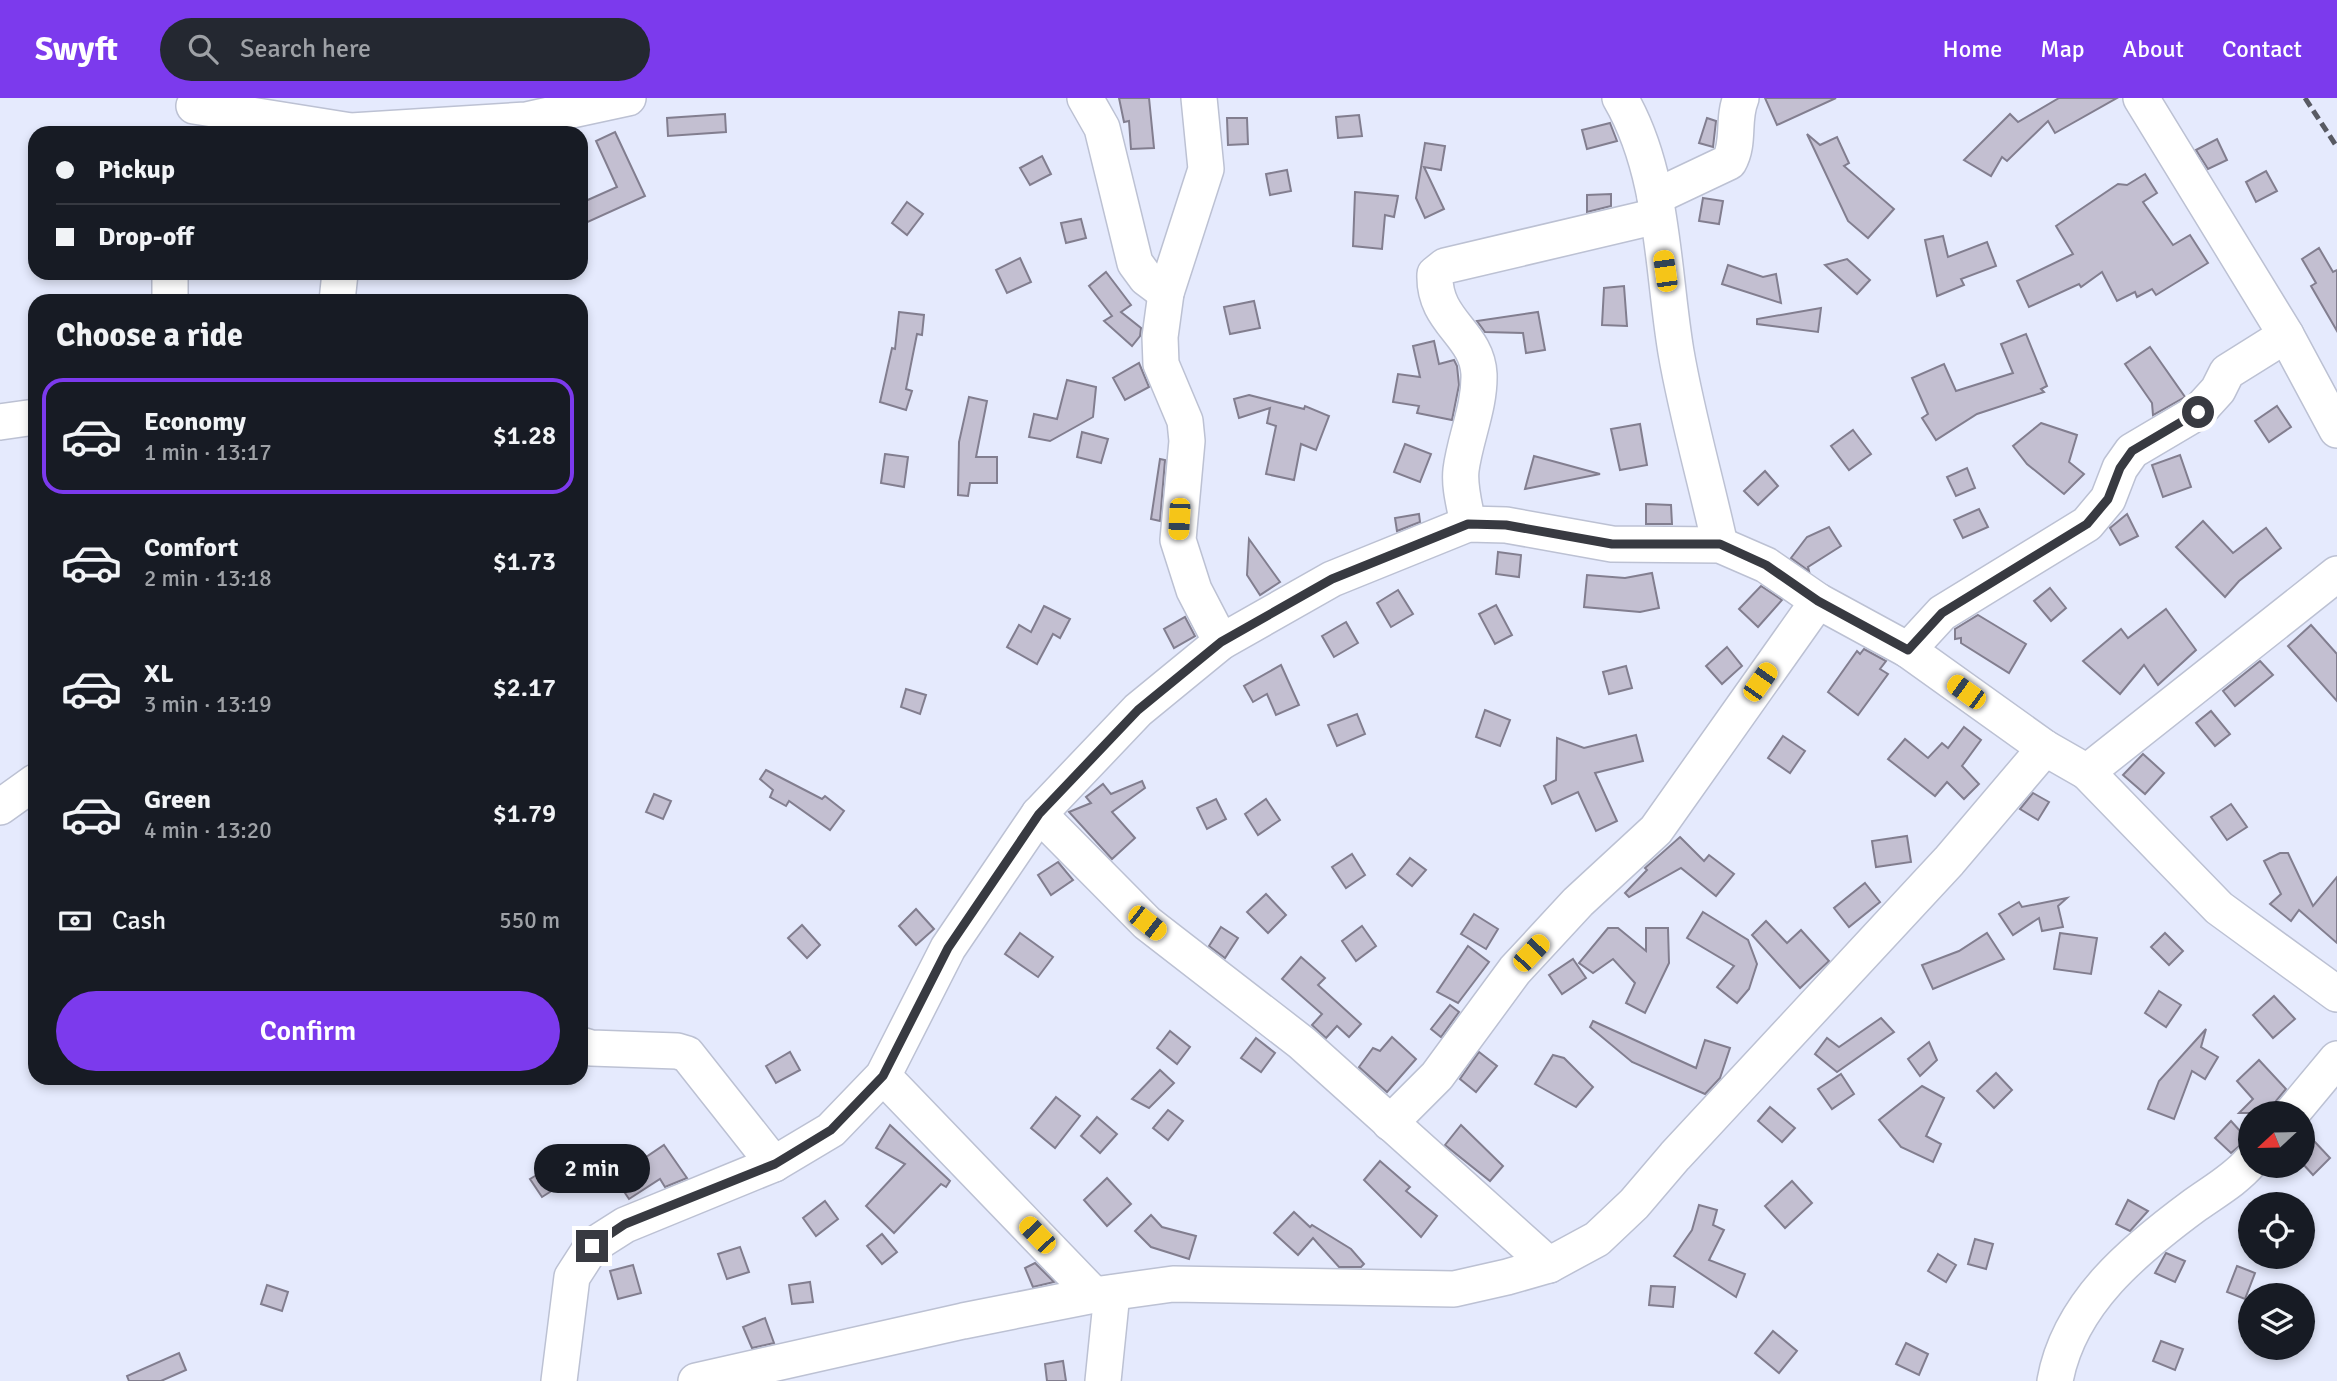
<!DOCTYPE html>
<meta charset="utf-8">
<style>
body{margin:0;font-family:Signika,sans-serif;background:#242831;color:#f1f3f6;height:100vh;display:flex;flex-direction:column;font-size:26px;white-space:nowrap}
*{box-sizing:border-box;margin:0}
p{font-size:23px;color:#9ea1a6}
.icon{flex:none;width:38px;height:38px;fill:none;stroke:currentColor;stroke-width:2;stroke-linecap:round;stroke-linejoin:round}
.map{position:relative;flex:1;overflow:hidden}
.sheet{position:absolute;left:28px;top:196px;width:560px;height:791px;display:flex;flex-direction:column;background:#171b24;border-radius:21px;box-shadow:0 4px 10px #0003}
.sheet>*{flex:none}
.banner{position:absolute;left:28px;top:28px;width:560px;height:154px;border-radius:21px;box-shadow:0 4px 10px #0003;display:grid;align-content:center;height:154px;padding:0 28px;background:#171b24}
.needle{width:46px;rotate:248deg}
.tools{position:absolute;left:2238px;top:1003px;display:grid;gap:14px}
.tools a{display:grid;place-items:center;width:77px;height:77px;border-radius:50%;background:#171b24;box-shadow:0 4px 10px #0003;font-size:35px}
.end{position:absolute;width:32px;height:32px;margin:-16px;border:9px solid #383a41;background:#fff;box-shadow:0 0 0 4px #fff}
.from{border-radius:50%}
.bubble{position:absolute;height:49px;border-radius:24px;background:#171b24;box-shadow:0 4px 10px #0003;font-size:23px;font-weight:600;line-height:49px;text-align:center}
.car{position:absolute;width:21px;height:42px;margin:-21px -10px;border-radius:9px;box-shadow:0 0 5px 2px #0007;background:linear-gradient(#f5c518 24%,#345 0 40%,#f5c518 0 76%,#345 0 86%,#f5c518 0)}
.banner b{display:flex;align-items:center;gap:24px;height:66px;font-size:26px}
.banner b+b{border-top:2px solid #363941}
.banner i{width:18px;height:18px;background:#f1f3f6}
ul{padding:0;list-style:none}
li{display:flex;align-items:center;gap:21px;height:116px;margin:0 14px 10px;padding:0 14px;border:4px solid transparent;border-radius:21px}
li div{flex:1}
li b{display:block;font-size:26px}
li em{font-style:normal;font-weight:600}
li.current{border-color:#7c3aed}
li>.icon{width:63px;height:63px;stroke-width:1.5}
h2{padding:0 28px;font-size:32px;line-height:84px}
.pay{display:flex;align-items:center;gap:18px;height:77px;padding:0 28px;font-size:26px}
.pay p{margin-inline-start:auto}
.primary-button{display:flex;gap:14px;margin-top:auto;padding:14px 28px}
.primary-button a{flex:1;height:80px;border-radius:42px;background:#7c3aed;color:#fff;font-size:28px;font-weight:600;line-height:80px;text-align:center}
header{display:flex;align-items:center;gap:42px;box-sizing:border-box;height:98px;padding:0 35px;background:#7c3aed;color:#fff}
header strong{font-size:33px}
nav{display:flex;gap:38px;margin-inline-start:auto;font-size:24px}
.search{width:490px;height:63px;background:#242831;display:flex;align-items:center;gap:18px;box-sizing:border-box;padding:0 24px;border-radius:38px;color:#9ea1a6;font-size:26px}
.map>svg:first-child{display:block}
.building{fill:#c3bfd1;stroke:#827e8f;stroke-width:2}
.lines{fill:none;stroke-linecap:round;stroke-linejoin:round}
.minor-casing{stroke:#bcc1d3;stroke-width:38}
.minor{stroke:#fff;stroke-width:35}
.rail{stroke:#585a63;stroke-width:5;stroke-dasharray:10 5;stroke-linecap:butt}
.route{stroke:#383a41;stroke-width:9}
</style>
<header>
<strong>Swyft</strong>
<div class="search"><svg class="icon" aria-label="search" viewBox="0 0 24 24"><circle cx="10" cy="10" r="6"/><path d="M15 15l6 6"/></svg>Search here</div>
<nav><a>Home</a><a>Map</a><a>About</a><a>Contact</a></nav>
</header>
<div class="map">
<svg width="2337" height="1283" viewBox="0 0 2337 1283">
<rect width="100%" height="100%" fill="#e5eafd"/>
<!-- building -->
<g class="building">
<polygon points="1119,0 1149,0 1154,50 1131,51 1129,23 1124,24"/>
<polygon points="1765,0 1836,0 1777,27"/>
<polygon points="2059,0 2117,0 2055,35 2048,23 2007,63 2002,59 1991,78 1964,62 2010,16 2018,24"/>
<polygon points="725,16 726,34 668,38 667,20"/>
<polygon points="1359,17 1362,38 1338,40 1336,19"/>
<polygon points="1227,20 1247,20 1248,46 1228,47"/>
<polygon points="1707,20 1716,23 1713,49 1699,45"/>
<polygon points="1610,25 1617,43 1587,51 1582,32"/>
<polygon points="615,34 645,98 581,127 581,105 617,89 596,43"/>
<polygon points="1807,36 1820,47 1837,39 1849,65 1844,68 1894,111 1868,140 1848,123"/>
<polygon points="2217,41 2227,62 2208,71 2196,52"/>
<polygon points="1425,45 1445,48 1441,72 1424,69 1444,111 1425,120 1416,100"/>
<polygon points="1042,58 1051,76 1030,87 1020,70"/>
<polygon points="1287,72 1291,93 1270,97 1266,76"/>
<polygon points="2266,73 2277,93 2256,104 2246,84"/>
<polygon points="2145,76 2157,95 2143,104 2173,147 2190,137 2208,165 2156,197 2152,191 2137,199 2135,194 2117,203 2102,174 2081,189 2079,186 2029,209 2017,183 2073,156 2056,128 2118,86 2127,87"/>
<polygon points="1355,94 1398,98 1394,119 1385,117 1382,151 1353,148"/>
<polygon points="1611,96 1611,108 1587,114 1587,97"/>
<polygon points="1703,100 1723,103 1719,126 1699,123"/>
<polygon points="907,104 923,116 907,137 892,125"/>
<polygon points="1081,121 1086,140 1066,145 1061,125"/>
<polygon points="1943,138 1948,159 1987,144 1996,168 1961,181 1964,187 1937,198 1925,142"/>
<polygon points="2319,150 2333,174 2337,172 2337,233 2311,188 2316,185 2302,161"/>
<polygon points="1020,160 1031,184 1007,195 996,172"/>
<polygon points="1847,161 1870,182 1857,196 1825,167"/>
<polygon points="1728,167 1763,179 1776,176 1781,205 1722,186"/>
<polygon points="1106,174 1131,207 1121,214 1141,230 1140,238 1132,248 1104,223 1112,218 1089,188"/>
<polygon points="1624,188 1627,228 1602,227 1604,190"/>
<polygon points="1254,203 1260,230 1230,236 1224,209"/>
<polygon points="1821,210 1818,234 1757,226 1757,221"/>
<polygon points="899,214 924,217 922,237 917,236 906,291 912,293 906,312 880,304 892,250 895,251"/>
<polygon points="1538,214 1545,252 1526,255 1523,235 1485,234 1477,223"/>
<polygon points="2026,236 2047,288 2041,291 2044,294 1977,316 1936,342 1922,320 1928,316 1912,280 1944,266 1956,293 2013,275 2001,246"/>
<polygon points="1434,243 1439,266 1454,262 1457,268 1459,287 1452,322 1417,315 1419,308 1393,304 1398,276 1420,279 1413,248"/>
<polygon points="2150,249 2185,299 2153,317 2152,305 2125,266"/>
<polygon points="1139,265 1149,289 1125,302 1113,280"/>
<polygon points="1067,282 1096,289 1093,319 1050,343 1029,339 1034,316 1057,321"/>
<polygon points="1249,297 1304,311 1305,308 1329,318 1316,352 1301,346 1294,382 1266,376 1276,328 1267,325 1270,310 1239,320 1234,301"/>
<polygon points="969,299 987,303 976,359 997,359 997,385 970,385 968,398 958,397 959,344"/>
<polygon points="2277,308 2291,329 2269,344 2255,323"/>
<polygon points="2041,325 2077,337 2069,364 2084,376 2064,396 2027,366 2013,348"/>
<polygon points="1640,326 1647,367 1620,372 1611,331"/>
<polygon points="1853,332 1871,356 1849,372 1831,348"/>
<polygon points="1082,334 1108,341 1101,365 1077,359"/>
<polygon points="1405,346 1431,356 1420,384 1394,374"/>
<polygon points="885,356 908,359 904,389 881,385"/>
<polygon points="2180,357 2191,389 2163,399 2152,367"/>
<polygon points="1534,358 1600,376 1525,391"/>
<polygon points="1160,361 1165,362 1160,423 1151,421"/>
<polygon points="1967,370 1975,390 1956,398 1947,379"/>
<polygon points="1765,373 1778,388 1758,407 1744,393"/>
<polygon points="1646,406 1671,407 1672,426 1646,426"/>
<polygon points="1979,411 1988,429 1963,440 1954,422"/>
<polygon points="1419,416 1420,424 1397,433 1395,420"/>
<polygon points="2127,416 2138,438 2120,447 2110,430"/>
<polygon points="2203,423 2233,455 2266,430 2281,450 2239,483 2225,499 2176,449"/>
<polygon points="1829,429 1841,448 1808,469 1809,473 1791,460 1807,439"/>
<polygon points="1249,441 1280,484 1260,497 1247,477"/>
<polygon points="1498,454 1521,457 1519,479 1496,476"/>
<polygon points="1652,475 1659,510 1640,514 1584,509 1587,477 1625,480"/>
<polygon points="1761,488 1782,502 1758,529 1739,511"/>
<polygon points="2050,490 2066,510 2051,523 2034,503"/>
<polygon points="1398,492 1413,516 1391,529 1377,505"/>
<polygon points="1496,507 1512,537 1495,546 1479,516"/>
<polygon points="1044,508 1070,521 1060,540 1053,536 1037,566 1007,549 1019,527 1031,534"/>
<polygon points="2166,511 2196,552 2158,587 2144,567 2120,596 2083,563 2121,531 2128,540"/>
<polygon points="1978,517 2026,546 2009,575 1961,545 1961,540 1955,541 1955,531"/>
<polygon points="1185,519 1195,538 1174,550 1164,531"/>
<polygon points="1346,524 1358,545 1334,559 1322,538"/>
<polygon points="2311,527 2337,556 2337,603 2288,548"/>
<polygon points="1727,549 1742,568 1722,586 1706,568"/>
<polygon points="1864,551 1886,563 1880,571 1888,576 1858,617 1828,594 1857,553 1860,556"/>
<polygon points="2260,563 2273,577 2235,608 2223,593"/>
<polygon points="1281,567 1299,607 1276,617 1267,596 1253,604 1244,588"/>
<polygon points="1626,568 1632,590 1609,596 1603,574"/>
<polygon points="906,591 926,597 920,616 901,609"/>
<polygon points="1485,612 1510,622 1500,648 1476,639"/>
<polygon points="2211,613 2230,636 2215,648 2196,625"/>
<polygon points="1357,616 1365,636 1337,648 1328,627"/>
<polygon points="1964,629 1981,642 1962,668 1979,686 1964,701 1947,684 1935,698 1888,661 1905,641 1928,660 1942,645 1948,650"/>
<polygon points="1636,637 1643,663 1595,675 1617,723 1596,733 1578,694 1552,706 1544,688 1556,682 1557,640 1584,650"/>
<polygon points="1783,638 1805,653 1790,675 1768,660"/>
<polygon points="2143,656 2164,675 2145,696 2123,677"/>
<polygon points="766,672 822,701 825,698 844,713 830,732 789,703 786,708 770,699 773,692 760,681"/>
<polygon points="1142,683 1145,690 1112,714 1135,740 1112,761 1069,714 1091,705 1086,699 1103,686 1111,696"/>
<polygon points="2033,695 2049,704 2038,722 2020,711"/>
<polygon points="654,696 671,703 663,721 646,714"/>
<polygon points="1216,701 1226,721 1207,731 1197,710"/>
<polygon points="1266,701 1280,722 1258,737 1245,716"/>
<polygon points="2231,706 2247,729 2227,742 2211,719"/>
<polygon points="1907,738 1911,764 1876,769 1872,743"/>
<polygon points="1680,739 1704,763 1709,757 1734,776 1716,798 1681,770 1629,799 1625,795 1647,772 1645,770"/>
<polygon points="2280,755 2288,755 2313,808 2337,779 2337,845 2299,812 2291,823 2270,806 2281,796 2264,763"/>
<polygon points="1352,756 1365,777 1346,790 1332,769"/>
<polygon points="1410,760 1426,772 1412,788 1397,776"/>
<polygon points="1058,764 1073,782 1051,797 1038,777"/>
<polygon points="1865,785 1880,804 1849,829 1834,810"/>
<polygon points="1266,796 1286,817 1268,835 1247,814"/>
<polygon points="2067,800 2058,808 2063,829 2042,833 2039,820 2013,837 1999,816 2019,804 2022,809"/>
<polygon points="916,811 934,831 916,847 899,828"/>
<polygon points="1703,814 1748,842 1757,866 1749,891 1737,905 1717,889 1734,868 1687,840"/>
<polygon points="1474,816 1498,831 1486,851 1461,836"/>
<polygon points="1766,823 1787,845 1801,832 1829,863 1800,890 1752,837"/>
<polygon points="802,827 820,847 807,860 788,840"/>
<polygon points="1362,828 1376,848 1356,863 1342,843"/>
<polygon points="1221,829 1238,840 1225,860 1209,848"/>
<polygon points="1608,830 1618,830 1646,853 1646,830 1668,830 1669,865 1645,915 1626,905 1635,885 1613,861 1593,875 1579,865"/>
<polygon points="1020,835 1053,859 1038,879 1005,856"/>
<polygon points="1987,835 2004,861 1933,891 1922,867 1959,853"/>
<polygon points="2060,835 2097,840 2091,876 2054,871"/>
<polygon points="2165,835 2183,853 2169,867 2151,849"/>
<polygon points="1468,848 1489,864 1458,905 1437,894"/>
<polygon points="1301,859 1325,880 1318,887 1361,926 1349,939 1337,928 1326,940 1312,927 1322,916 1282,881"/>
<polygon points="1573,861 1586,880 1562,896 1549,877"/>
<polygon points="2159,893 2181,907 2166,929 2145,915"/>
<polygon points="2274,898 2295,921 2273,940 2253,917"/>
<polygon points="1450,907 1459,914 1441,939 1431,931"/>
<polygon points="1881,920 1894,934 1837,974 1815,956 1827,940 1839,949"/>
<polygon points="1593,923 1696,970 1705,942 1730,950 1720,980 1705,996 1632,964 1590,929"/>
<polygon points="2206,931 2201,949 2218,959 2205,981 2192,973 2174,1021 2148,1011 2159,983"/>
<polygon points="1170,933 1190,949 1177,966 1157,950"/>
<polygon points="1392,939 1416,961 1387,994 1359,969 1373,950 1380,953"/>
<polygon points="1256,940 1275,955 1261,974 1241,960"/>
<polygon points="1929,944 1937,962 1920,978 1908,961"/>
<polygon points="790,954 800,972 776,985 766,968"/>
<polygon points="1479,954 1497,968 1476,994 1460,981"/>
<polygon points="1553,957 1564,960 1593,989 1576,1009 1535,986"/>
<polygon points="2259,962 2286,991 2276,1003 2272,1015 2239,1015 2253,1001 2237,983"/>
<polygon points="1160,972 1174,985 1149,1010 1132,1001"/>
<polygon points="1996,975 2012,992 1994,1010 1977,993"/>
<polygon points="1841,976 1854,996 1832,1011 1818,991"/>
<polygon points="1922,988 1944,1000 1926,1038 1941,1046 1933,1064 1901,1049 1879,1022"/>
<polygon points="1056,999 1080,1018 1055,1050 1031,1030"/>
<polygon points="1770,1009 1795,1030 1782,1044 1758,1023"/>
<polygon points="1168,1012 1183,1023 1168,1042 1153,1030"/>
<polygon points="1097,1019 1117,1036 1100,1055 1081,1038"/>
<polygon points="2231,1023 2250,1044 2243,1045 2231,1055 2215,1040"/>
<polygon points="890,1027 950,1083 946,1089 941,1086 894,1135 866,1108 905,1066 876,1050"/>
<polygon points="1461,1027 1503,1068 1490,1083 1445,1047"/>
<polygon points="2314,1043 2330,1060 2313,1077 2303,1066 2303,1054"/>
<polygon points="664,1047 687,1080 665,1089 660,1081 629,1101 615,1080"/>
<polygon points="1380,1063 1410,1089 1406,1093 1437,1118 1421,1139 1364,1082"/>
<polygon points="550,1069 561,1087 542,1099 530,1081"/>
<polygon points="1107,1080 1131,1106 1107,1128 1084,1102"/>
<polygon points="1792,1083 1812,1105 1785,1130 1765,1108"/>
<polygon points="2128,1102 2148,1113 2130,1133 2116,1126"/>
<polygon points="825,1103 838,1121 816,1138 803,1120"/>
<polygon points="1699,1107 1717,1112 1713,1127 1724,1132 1709,1162 1745,1176 1736,1199 1674,1158 1692,1132"/>
<polygon points="1294,1114 1310,1129 1312,1127 1351,1151 1364,1166 1361,1169 1339,1169 1313,1140 1298,1157 1274,1135"/>
<polygon points="1151,1117 1162,1129 1196,1138 1189,1161 1151,1149 1135,1133"/>
<polygon points="882,1136 897,1154 882,1166 867,1148"/>
<polygon points="1975,1141 1993,1146 1986,1171 1968,1166"/>
<polygon points="740,1149 749,1174 727,1181 718,1156"/>
<polygon points="2166,1155 2185,1163 2175,1184 2155,1175"/>
<polygon points="1938,1156 1956,1167 1946,1184 1928,1173"/>
<polygon points="1035,1165 1054,1184 1033,1189 1025,1170"/>
<polygon points="633,1167 641,1195 618,1201 610,1173"/>
<polygon points="2237,1168 2255,1175 2245,1201 2227,1194"/>
<polygon points="810,1184 813,1204 792,1206 789,1187"/>
<polygon points="267,1187 288,1194 282,1213 261,1206"/>
<polygon points="1651,1188 1675,1189 1673,1209 1649,1207"/>
<polygon points="765,1220 774,1245 752,1250 743,1229"/>
<polygon points="1773,1233 1797,1253 1779,1275 1755,1255"/>
<polygon points="2161,1243 2183,1251 2175,1272 2153,1263"/>
<polygon points="1906,1245 1928,1256 1919,1277 1896,1266"/>
<polygon points="179,1255 186,1272 161,1283 129,1283 127,1278"/>
<polygon points="1063,1263 1066,1283 1047,1283 1045,1266"/>
</g>
<g class="lines">
<defs>
<g id="minor">
<polyline points="1085,0 1102,30 1135,165 1146,180 1166,195"/>
<polyline points="1199,0 1206,71 1166,195 1160,239 1161,266 1185,323 1187,343 1178,442 1194,492 1221,544"/>
<path d="M1620,0C1664,75 1662,170 1676,254C1687,318 1706,383 1720,447"/>
<polyline points="2141,0 2286,237 2337,332"/>
<polyline points="194,8 351,33 526,22 628,0"/>
<path d="M1655,99L1729,64C1740,45 1732,21 1741,0"/>
<polyline points="170,175 170,203"/>
<polyline points="337,203 340,175"/>
<polyline points="0,324 35,319"/>
<path d="M1468,426C1465,409 1459,389 1461,372C1465,340 1480,309 1479,276C1477,235 1433,224 1435,176L1445,168L1657,118"/>
<polyline points="1908,552 1942,515 2087,426 2108,401 2120,370 2132,353 2198,314 2218,292 2227,274 2286,237"/>
<polyline points="2087,674 2219,810 2337,896"/>
<polyline points="0,709 35,684"/>
<polyline points="1039,716 1147,825 1302,945 1549,1167"/>
<polyline points="581,947 591,950 677,953 687,956 774,1066"/>
<polyline points="883,978 1094,1197"/>
<polyline points="2292,1015 2337,961"/>
<polyline points="1390,1025 1437,978 1515,872 1578,804 1656,732 1818,503"/>
<polyline points="559,1283 572,1179 592,1148 625,1127 774,1066 831,1032 883,978 948,850 1039,716 1138,612 1221,544 1332,481 1468,426 1506,427 1612,446 1720,447 1766,467 1818,503 1908,552 2045,650 2087,674 2337,476"/>
<polyline points="696,1283 963,1223 1094,1197 1173,1186 1454,1191 1507,1179 1549,1167 1597,1141 1634,1106 1675,1058 1949,763 2045,650"/>
<polyline points="1103,1283 1112,1195"/>
<path d="M2055,1283C2069,1205 2134,1152 2195,1107C2213,1094 2236,1081 2250,1064"/>
</g>
</defs>
<!-- minor casing -->
<use href="#minor" class="minor-casing"/>
<!-- minor -->
<use href="#minor" class="minor"/>
<!-- rail -->
<polyline class="rail" points="2305,0 2337,49"/>
</g>
<g class="lines">
<!-- route -->
<polyline class="route" points="592,1148 625,1126 775,1066 831,1032 883,978 948,850 1039,716 1138,612 1221,544 1332,481 1468,426 1506,427 1612,446 1720,446 1766,467 1818,503 1908,552 1942,515 2087,426 2108,401 2120,370 2132,353 2198,314"/>
</g>
</svg>
<div class="tools">
<a><svg class="needle" viewBox="-14 -14 28 28"><path d="M0-13l5 13h-10z" fill="#e53935"/><path d="M0 13l5-13h-10z" fill="#9ea1a6"/></svg></a>
<a><svg class="icon" aria-label="locate" viewBox="0 0 24 24"><circle cx="12" cy="12" r="6"/><path d="M12 2v4M12 18v4M2 12h4M18 12h4"/></svg></a>
<a><svg class="icon" aria-label="layers" viewBox="0 0 24 24"><path d="M12 4l9 5-9 5-9-5zM3 14l9 5 9-5"/></svg></a>
</div>
<i class="end from" style="left:2198px;top:314px"></i>
<i class="end" style="left:592px;top:1148px"></i>
<div class="bubble" style="left:534px;top:1046px;width:116px">2 min</div>
<i class="car" style="left:1665px;top:173px;rotate:352deg"></i>
<i class="car" style="left:1179px;top:421px;rotate:183deg"></i>
<i class="car" style="left:1760px;top:584px;rotate:35deg"></i>
<i class="car" style="left:1966px;top:594px;rotate:306deg"></i>
<i class="car" style="left:1147px;top:825px;rotate:128deg"></i>
<i class="car" style="left:1531px;top:855px;rotate:43deg"></i>
<i class="car" style="left:1037px;top:1137px;rotate:316deg"></i>
<div class="banner">
<b><i class="from"></i>Pickup</b>
<b><i></i>Drop-off</b>
</div>
<section class="sheet">
<h2>Choose a ride</h2>
<ul>
<li class="current"><svg class="icon" aria-label="car" viewBox="0 0 24 24"><path d="M5 17H2v-5l4-1 3-4h7l3 4 3 1v5h-3M9 17h6M6 11h13"/><circle cx="7" cy="17" r="2"/><circle cx="17" cy="17" r="2"/></svg><div><b>Economy</b><p>1 min · 13:17</p></div><em>$1.28</em></li>
<li><svg class="icon" aria-label="car" viewBox="0 0 24 24"><path d="M5 17H2v-5l4-1 3-4h7l3 4 3 1v5h-3M9 17h6M6 11h13"/><circle cx="7" cy="17" r="2"/><circle cx="17" cy="17" r="2"/></svg><div><b>Comfort</b><p>2 min · 13:18</p></div><em>$1.73</em></li>
<li><svg class="icon" aria-label="car" viewBox="0 0 24 24"><path d="M5 17H2v-5l4-1 3-4h7l3 4 3 1v5h-3M9 17h6M6 11h13"/><circle cx="7" cy="17" r="2"/><circle cx="17" cy="17" r="2"/></svg><div><b>XL</b><p>3 min · 13:19</p></div><em>$2.17</em></li>
<li><svg class="icon" aria-label="car" viewBox="0 0 24 24"><path d="M5 17H2v-5l4-1 3-4h7l3 4 3 1v5h-3M9 17h6M6 11h13"/><circle cx="7" cy="17" r="2"/><circle cx="17" cy="17" r="2"/></svg><div><b>Green</b><p>4 min · 13:20</p></div><em>$1.79</em></li>
</ul>
<div class="pay"><svg class="icon" aria-label="cash" viewBox="0 0 24 24"><path d="M3 7h18v10H3z"/><circle cx="12" cy="12" r="2"/></svg>Cash<p>550 m</p></div>
<div class="primary-button"><a>Confirm</a></div>
</section>
</div>
